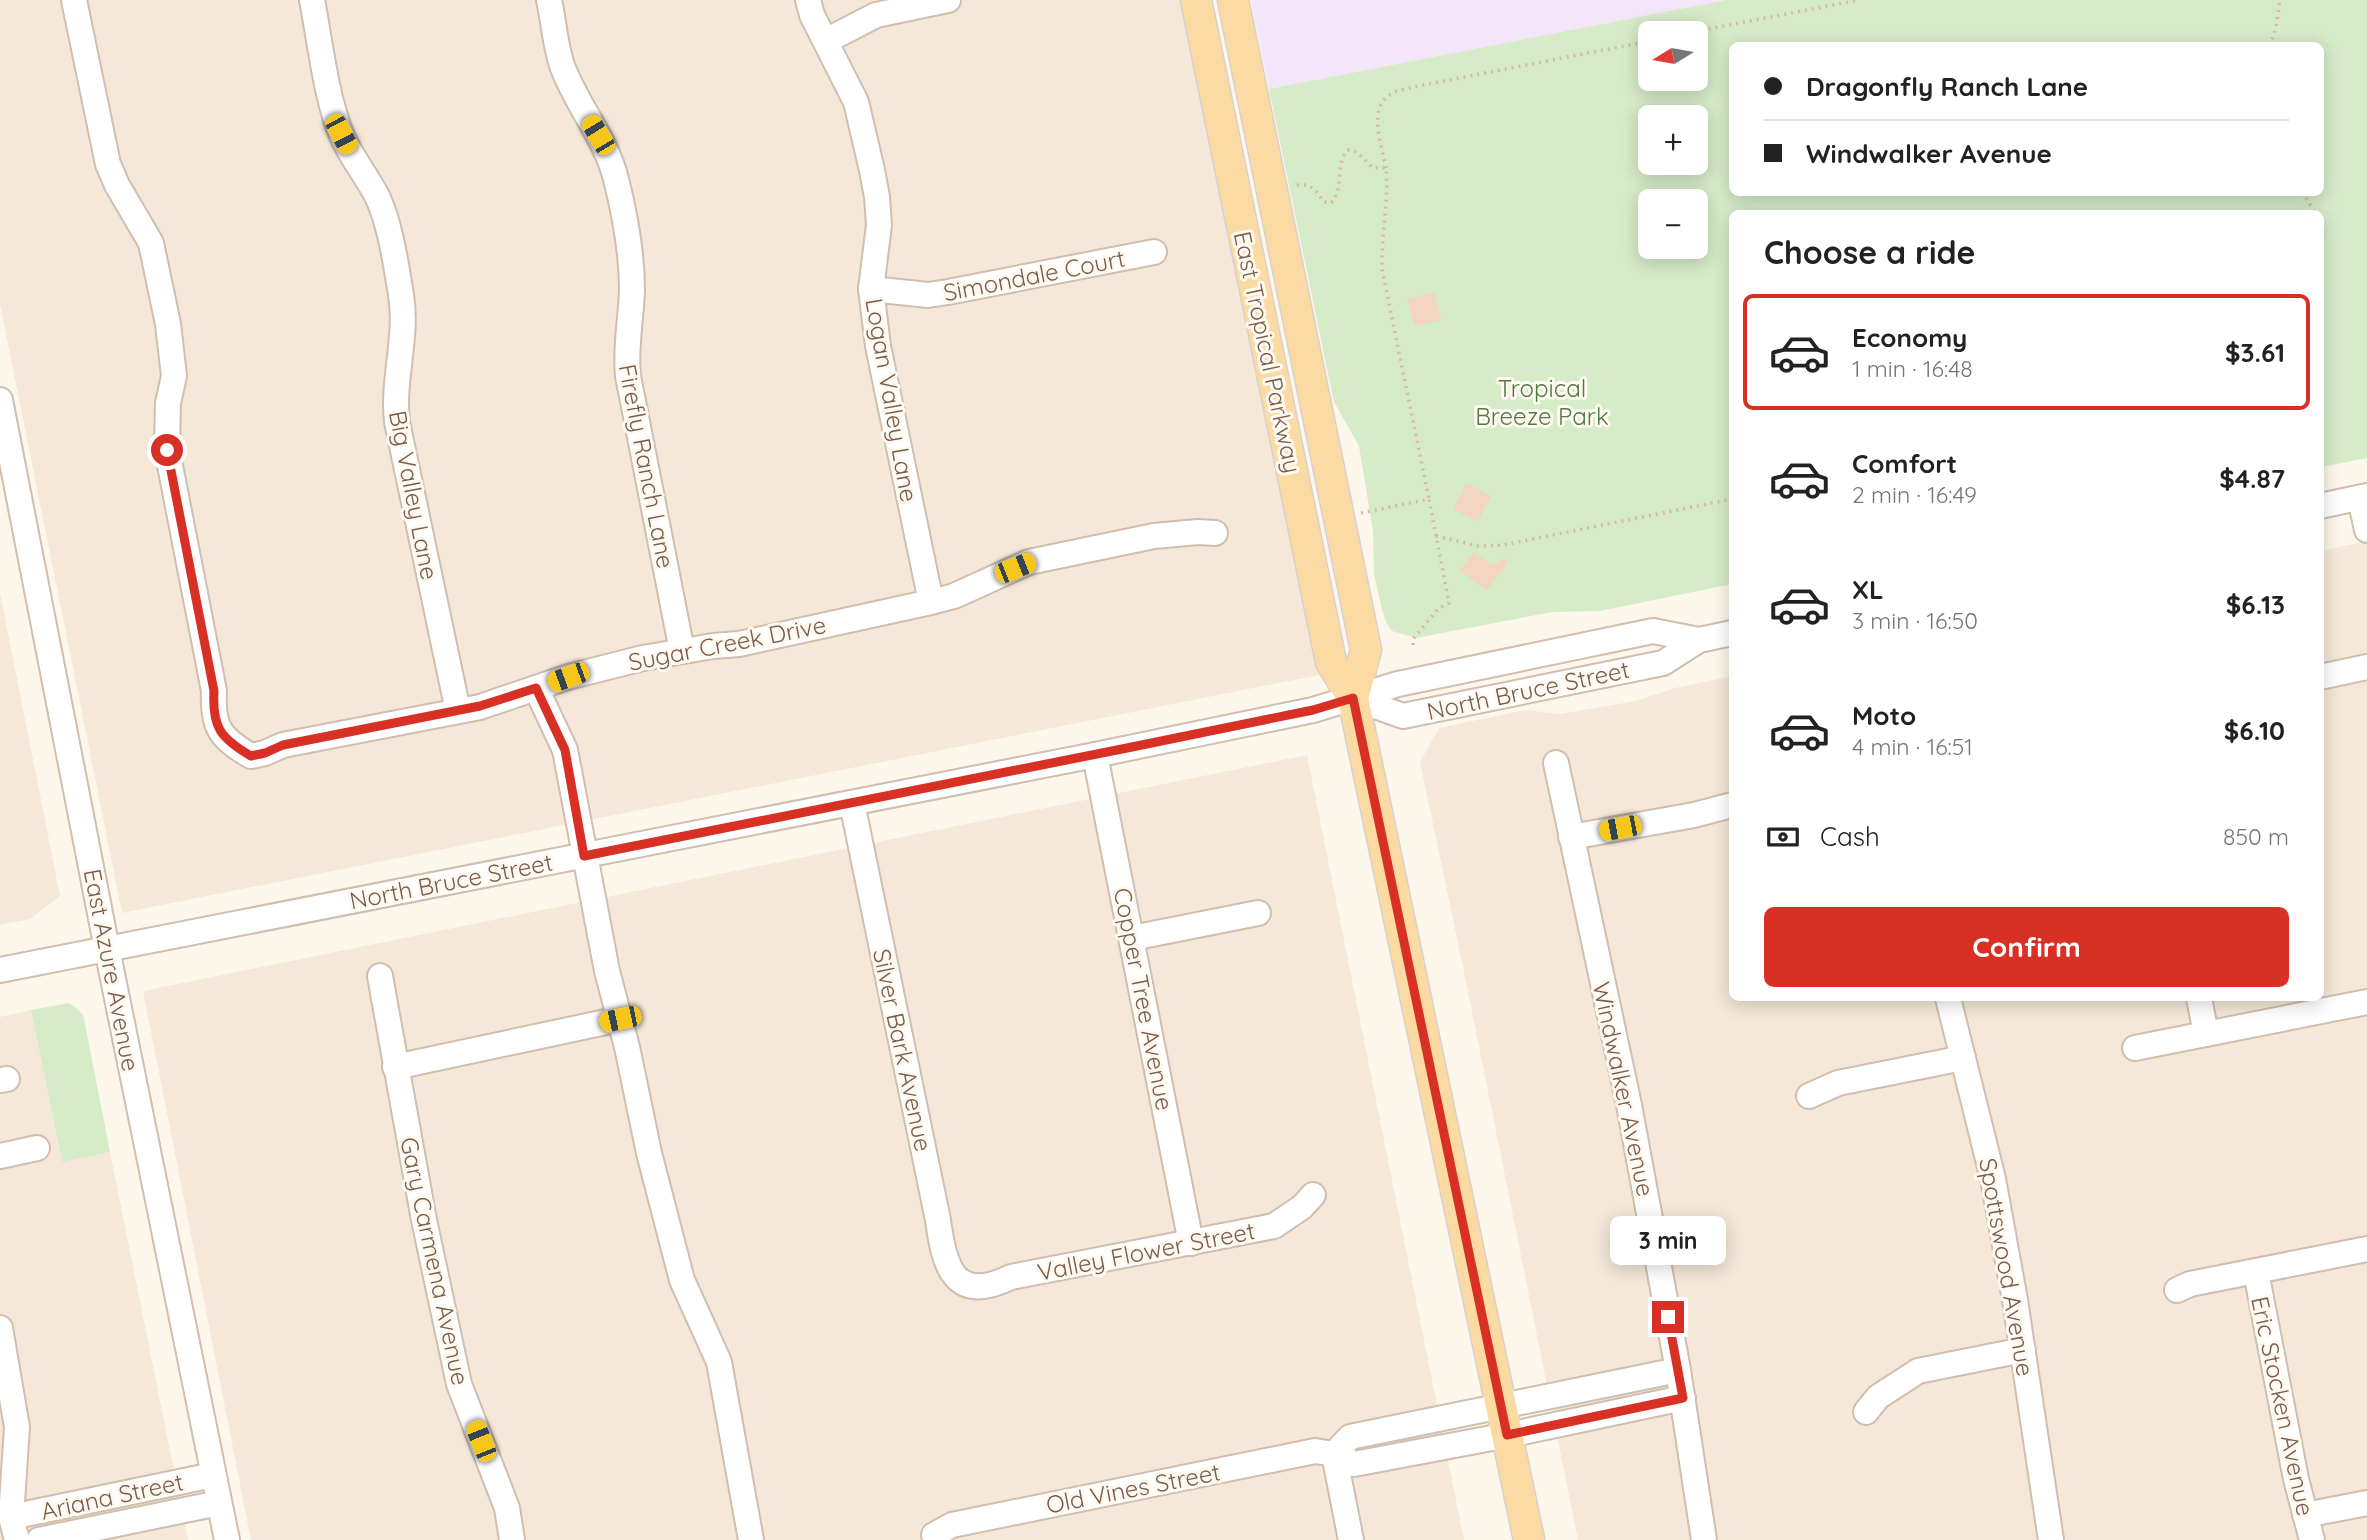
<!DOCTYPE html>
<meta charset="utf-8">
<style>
body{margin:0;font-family:Quicksand,sans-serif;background:#f2f2f2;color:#222;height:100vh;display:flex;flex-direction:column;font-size:26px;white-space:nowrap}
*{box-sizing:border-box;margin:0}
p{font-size:23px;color:#767676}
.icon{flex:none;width:38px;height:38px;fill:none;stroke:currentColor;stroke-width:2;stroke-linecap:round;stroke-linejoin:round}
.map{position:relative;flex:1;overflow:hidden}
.drawer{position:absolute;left:1729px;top:210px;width:595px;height:791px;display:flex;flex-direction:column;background:#fff;border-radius:10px;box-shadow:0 4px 18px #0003}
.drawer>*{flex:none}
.hud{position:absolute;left:1729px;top:42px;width:595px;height:154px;border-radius:10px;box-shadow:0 4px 18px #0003;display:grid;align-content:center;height:154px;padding:0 35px;background:#fff}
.needle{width:46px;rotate:259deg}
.fabs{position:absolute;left:1638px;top:21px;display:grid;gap:14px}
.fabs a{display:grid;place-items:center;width:70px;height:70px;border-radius:10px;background:#fff;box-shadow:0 4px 18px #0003;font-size:35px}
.end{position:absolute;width:32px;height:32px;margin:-16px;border:9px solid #d93025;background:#fff;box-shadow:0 0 0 4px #fff}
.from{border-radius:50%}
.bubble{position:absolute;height:49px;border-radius:10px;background:#fff;box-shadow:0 4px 18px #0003;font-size:23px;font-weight:700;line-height:49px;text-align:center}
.car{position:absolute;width:21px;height:42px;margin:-21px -10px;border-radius:9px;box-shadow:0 0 5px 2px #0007;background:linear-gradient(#f5c518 24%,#345 0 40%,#f5c518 0 76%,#345 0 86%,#f5c518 0)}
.hud b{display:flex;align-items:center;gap:24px;height:66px;font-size:26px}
.hud b+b{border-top:2px solid #e0e0e0}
.hud i{width:18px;height:18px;background:#222}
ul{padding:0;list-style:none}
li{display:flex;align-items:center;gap:21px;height:116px;margin:0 14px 10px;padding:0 21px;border:4px solid transparent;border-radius:10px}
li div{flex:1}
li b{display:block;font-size:26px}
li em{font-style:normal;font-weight:700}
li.current{border-color:#d93025}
li>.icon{width:63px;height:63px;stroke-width:1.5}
h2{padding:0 35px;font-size:32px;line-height:84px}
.pay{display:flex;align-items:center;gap:18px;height:77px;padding:0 35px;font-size:26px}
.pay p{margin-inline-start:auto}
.button{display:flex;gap:14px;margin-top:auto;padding:14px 35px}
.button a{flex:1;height:80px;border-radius:10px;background:#d93025;color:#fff;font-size:28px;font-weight:700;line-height:80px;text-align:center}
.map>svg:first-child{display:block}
.residential{fill:#f5e8d8}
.education{fill:#f3e6fa}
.green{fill:#d6ebc8;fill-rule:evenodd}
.building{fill:#f3d5c1}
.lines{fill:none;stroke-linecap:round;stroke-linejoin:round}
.minor-casing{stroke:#d0beaf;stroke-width:28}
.major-casing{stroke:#d9d1cd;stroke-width:33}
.path{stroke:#d8b9a4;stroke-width:3.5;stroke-dasharray:2 5;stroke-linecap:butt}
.minor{stroke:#fff;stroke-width:24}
.major{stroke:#fbdba3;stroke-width:30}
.route{stroke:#d93025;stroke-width:9}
.labels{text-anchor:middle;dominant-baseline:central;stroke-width:6;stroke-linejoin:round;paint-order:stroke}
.street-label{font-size:24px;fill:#795c4c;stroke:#fffaf1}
.park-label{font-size:24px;fill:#517941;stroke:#fffaf1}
</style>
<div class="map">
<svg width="2367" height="1540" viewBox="0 0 2367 1540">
<rect width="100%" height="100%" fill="#fdf6ea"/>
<!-- residential -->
<g class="residential">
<polygon points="0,0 1182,0 1319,675 122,913 0,304"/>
<polygon points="2367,541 2367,1540 1578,1540 1464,972 1420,762 1439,728 1525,710 1560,714 1636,701 1675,688 1732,676 1732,998 2320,998 2321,551"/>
<polygon points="0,593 60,896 30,919 0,925"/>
<polygon points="1307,755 1464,1540 251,1540 143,991"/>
<polygon points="31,1010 62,1162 110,1152 188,1540 0,1540 0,1017"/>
</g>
<!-- education -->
<polygon class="education" points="1251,0 1726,0 1269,89"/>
<!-- green -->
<g class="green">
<path d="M1726,0H2367V458L2321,467L2320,214H1732V584L1600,611L1552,612L1416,638L1392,631L1387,624L1382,610L1374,574L1373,531L1359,446L1334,402L1269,89ZM1650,33H1696V79H1650ZM1732,46H2320V192H1732ZM1650,117H1696V163H1650ZM1650,201H1696V247H1650Z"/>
<polygon points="69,1003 83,1014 110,1152 62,1162 31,1010"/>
</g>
<!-- building -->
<g class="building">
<polygon points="1434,293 1441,320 1414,326 1407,299"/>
<polygon points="1466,483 1491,496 1478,522 1453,509"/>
<polygon points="1474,552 1493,565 1495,562 1498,564 1502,558 1508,562 1487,590 1460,571"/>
</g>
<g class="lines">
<defs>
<g id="minor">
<path d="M74,0L108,164L117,185L151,243L168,324L174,376L168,403L167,450L214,691C212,727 220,738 251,756L265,753L283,745L480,707L568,677L643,658L713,646L739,644L931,602L954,596L1029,562L1154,536L1198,532L1215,533"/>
<path d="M312,0C320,41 326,98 342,136C351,157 366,175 377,196C390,223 396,264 401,295C408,337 392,380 397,422L458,711"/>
<path d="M549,0C554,22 555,47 563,68C578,107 606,139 616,179C625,215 632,253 632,290C631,320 625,347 628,376L682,651"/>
<polyline points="808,0 812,15 856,102 872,170 877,197 879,225 871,289 878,346 931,602"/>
<polyline points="826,41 876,15 948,0"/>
<polyline points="871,289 928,295 948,292 1154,252"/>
<polyline points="0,400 107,949 227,1540"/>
<polyline points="2360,498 2367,530"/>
<polyline points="2320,506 2367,496"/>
<polyline points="2320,677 2367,667"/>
<polyline points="536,688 565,750 607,971 627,1047 649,1153 682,1280 719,1362 751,1540"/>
<polyline points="1353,698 1403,716 1663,663 1699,640 1732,633"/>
<polyline points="1095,755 1191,1243"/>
<polyline points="1556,763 1629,1105 1678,1370 1704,1540"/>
<path d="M852,803L938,1220C944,1266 954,1305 1011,1277L1274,1226L1302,1207L1313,1195"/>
<polyline points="1571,837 1694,815 1732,805"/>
<polyline points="1132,938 1258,913"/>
<polyline points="0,970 1095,755 1313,710 1398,684 1653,631 1699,640"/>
<polyline points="380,976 424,1220 459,1384 507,1508 512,1540"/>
<polyline points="1948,998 1993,1179 2015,1300 2051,1540"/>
<polyline points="2199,998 2206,1034"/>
<polyline points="2135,1048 2367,1002"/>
<polyline points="395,1067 620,1019"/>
<polyline points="0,1080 7,1079"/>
<polyline points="1809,1096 1838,1083 1963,1058"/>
<polyline points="0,1156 37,1148"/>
<polyline points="2256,1272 2296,1479 2312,1540"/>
<polyline points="2177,1290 2190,1284 2367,1249"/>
<polyline points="0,1328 17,1427 11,1517 17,1540"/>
<polyline points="1866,1412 1878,1397 1918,1371 2023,1350"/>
<polyline points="1334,1454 1350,1437 1678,1370"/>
<polyline points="1334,1454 1351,1540"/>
<polyline points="2305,1515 2367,1503"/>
<polyline points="11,1517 213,1475"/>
<polyline points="934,1535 952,1525 1315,1451 1334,1454 1354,1464 1508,1435 1683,1398"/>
<polyline points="39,1540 219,1503"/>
</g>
<g id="major">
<polyline points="1196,0 1331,662 1353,698 1529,1540"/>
<polyline points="1233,0 1366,650 1353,698"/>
</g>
</defs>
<!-- minor casing -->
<use href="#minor" class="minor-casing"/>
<!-- major casing -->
<use href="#major" class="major-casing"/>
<!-- path -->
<g class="path">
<polyline points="1688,33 1859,0"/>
<polyline points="2270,46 2276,27 2280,0"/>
<path d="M1386,168C1382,146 1367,108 1391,94C1397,90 1406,89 1413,87L1650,41"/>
<path d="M1297,185H1308L1316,191L1324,202L1331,203C1345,188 1334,164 1348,150L1357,152L1373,168H1386C1389,202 1381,235 1382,269L1429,499"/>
<polyline points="2302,192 2316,214"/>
<polyline points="2320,225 2323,232 2320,262"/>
<polyline points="1361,513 1429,499 1449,603 1438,609 1413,639 1413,646"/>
<polyline points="1436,536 1478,546 1503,545 1732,499"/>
</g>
<!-- minor -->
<use href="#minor" class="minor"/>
<!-- major -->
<use href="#major" class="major"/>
</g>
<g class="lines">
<!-- route -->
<path class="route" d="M167,450L214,691C212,727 220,738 251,756L265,753L283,745L480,706L536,688L565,750L584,856L1122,749L1313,710L1353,698L1507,1435L1683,1398L1668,1317"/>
</g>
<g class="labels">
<!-- street labels -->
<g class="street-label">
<text transform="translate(1034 275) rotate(-11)">Simondale Court</text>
<text transform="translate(1268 352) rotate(78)">East Tropical Parkway</text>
<text transform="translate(892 400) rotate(80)">Logan Valley Lane</text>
<text transform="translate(647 466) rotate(79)">Firefly Ranch Lane</text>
<text transform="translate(414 495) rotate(79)">Big Valley Lane</text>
<text transform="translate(727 643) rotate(-11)">Sugar Creek Drive</text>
<text transform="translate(1528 690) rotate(-12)">North Bruce Street</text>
<text transform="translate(451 881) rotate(-11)">North Bruce Street</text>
<text transform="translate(112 970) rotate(79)">East Azure Avenue</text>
<text transform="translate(1144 999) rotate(79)">Copper Tree Avenue</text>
<text transform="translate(903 1050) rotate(78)">Silver Bark Avenue</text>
<text transform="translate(1624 1089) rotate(78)">Windwalker Avenue</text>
<text transform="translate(1146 1251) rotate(-11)">Valley Flower Street</text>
<text transform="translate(435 1261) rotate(78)">Gary Carmena Avenue</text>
<text transform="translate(2007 1267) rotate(80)">Spottswood Avenue</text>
<text transform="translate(2283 1406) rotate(78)">Eric Stocken Avenue</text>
<text transform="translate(1133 1488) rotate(-11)">Old Vines Street</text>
<text transform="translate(112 1496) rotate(-12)">Ariana Street</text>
</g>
<!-- park labels -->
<g class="park-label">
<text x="1542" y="388">Tropical<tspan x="1542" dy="28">Breeze Park</tspan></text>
</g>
</g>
</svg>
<div class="fabs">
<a><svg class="needle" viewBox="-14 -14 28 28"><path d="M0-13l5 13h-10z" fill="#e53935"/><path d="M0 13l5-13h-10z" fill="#767676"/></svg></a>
<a>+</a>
<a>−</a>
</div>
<i class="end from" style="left:167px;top:450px"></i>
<i class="end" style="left:1668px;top:1317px"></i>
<div class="bubble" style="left:1610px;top:1216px;width:116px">3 min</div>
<i class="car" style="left:341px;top:134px;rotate:152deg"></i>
<i class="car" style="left:598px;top:135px;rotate:329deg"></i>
<i class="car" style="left:1015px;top:568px;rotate:68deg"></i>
<i class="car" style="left:568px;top:677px;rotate:250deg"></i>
<i class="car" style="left:1620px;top:828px;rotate:259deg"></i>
<i class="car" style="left:620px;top:1019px;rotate:258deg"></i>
<i class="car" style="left:481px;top:1441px;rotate:338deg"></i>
<div class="hud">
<b><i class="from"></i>Dragonfly Ranch Lane</b>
<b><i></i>Windwalker Avenue</b>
</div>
<section class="drawer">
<h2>Choose a ride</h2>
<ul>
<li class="current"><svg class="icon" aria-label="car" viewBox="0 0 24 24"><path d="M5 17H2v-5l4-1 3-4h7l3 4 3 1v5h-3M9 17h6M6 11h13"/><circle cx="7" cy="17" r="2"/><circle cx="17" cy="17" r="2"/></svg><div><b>Economy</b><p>1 min · 16:48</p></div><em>$3.61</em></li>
<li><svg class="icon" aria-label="car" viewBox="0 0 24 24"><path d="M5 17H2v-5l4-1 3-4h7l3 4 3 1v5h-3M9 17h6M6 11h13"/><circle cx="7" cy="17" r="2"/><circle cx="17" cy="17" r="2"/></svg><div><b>Comfort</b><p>2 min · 16:49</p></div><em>$4.87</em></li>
<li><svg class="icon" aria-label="car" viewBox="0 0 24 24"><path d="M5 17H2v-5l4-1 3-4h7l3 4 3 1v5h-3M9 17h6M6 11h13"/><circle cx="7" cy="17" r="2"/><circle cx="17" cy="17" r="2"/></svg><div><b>XL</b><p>3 min · 16:50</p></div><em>$6.13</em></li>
<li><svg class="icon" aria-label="car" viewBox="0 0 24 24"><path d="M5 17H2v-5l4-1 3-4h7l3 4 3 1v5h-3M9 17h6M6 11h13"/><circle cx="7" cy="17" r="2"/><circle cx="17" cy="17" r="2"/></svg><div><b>Moto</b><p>4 min · 16:51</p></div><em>$6.10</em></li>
</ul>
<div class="pay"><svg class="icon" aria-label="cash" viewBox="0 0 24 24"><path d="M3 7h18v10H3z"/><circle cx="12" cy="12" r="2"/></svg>Cash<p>850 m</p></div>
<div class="button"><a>Confirm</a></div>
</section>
</div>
